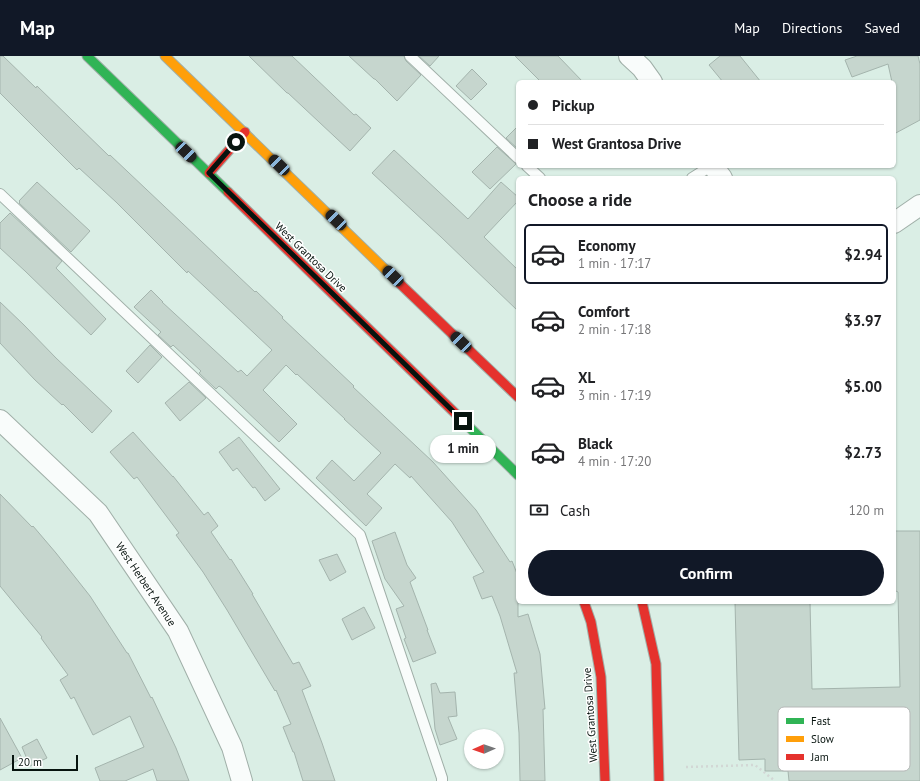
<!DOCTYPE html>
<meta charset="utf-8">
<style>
body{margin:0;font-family:"PT Sans",sans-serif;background:#f6f6f6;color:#202124;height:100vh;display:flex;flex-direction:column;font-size:15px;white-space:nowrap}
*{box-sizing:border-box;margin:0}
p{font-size:13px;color:#757577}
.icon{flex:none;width:22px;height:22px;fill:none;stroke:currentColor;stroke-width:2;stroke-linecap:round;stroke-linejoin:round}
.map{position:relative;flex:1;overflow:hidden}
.sheet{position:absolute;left:516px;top:120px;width:380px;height:428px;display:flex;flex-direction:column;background:#fff;border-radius:6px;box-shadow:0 1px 3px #0004}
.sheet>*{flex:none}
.top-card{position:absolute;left:516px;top:24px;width:380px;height:88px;border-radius:6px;box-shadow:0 1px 3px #0004;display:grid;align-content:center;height:88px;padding:0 12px;background:#fff}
.needle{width:26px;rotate:268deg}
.fabs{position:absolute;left:464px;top:673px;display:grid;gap:8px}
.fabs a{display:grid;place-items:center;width:40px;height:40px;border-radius:50%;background:#fff;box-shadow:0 1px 3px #0004;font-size:20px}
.scale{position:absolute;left:12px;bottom:10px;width:66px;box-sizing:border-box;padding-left:4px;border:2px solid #07140f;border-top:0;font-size:11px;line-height:14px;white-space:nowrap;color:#07140f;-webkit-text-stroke:3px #fff;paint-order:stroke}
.end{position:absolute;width:18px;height:18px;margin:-9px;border:5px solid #07140f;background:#fff;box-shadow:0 0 0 2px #fff}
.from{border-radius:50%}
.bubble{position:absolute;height:28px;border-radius:14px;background:#fff;box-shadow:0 1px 3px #0004;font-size:13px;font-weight:800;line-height:28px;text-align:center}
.car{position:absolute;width:12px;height:24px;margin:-12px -6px;border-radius:5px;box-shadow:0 0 3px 1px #0007;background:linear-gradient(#222 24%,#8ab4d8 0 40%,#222 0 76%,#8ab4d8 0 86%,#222 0)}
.top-card b{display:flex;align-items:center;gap:14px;height:38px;font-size:15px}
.top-card b+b{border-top:1px solid #e0e0e0}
.top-card i{width:10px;height:10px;background:#202124}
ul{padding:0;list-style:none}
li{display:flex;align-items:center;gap:12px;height:60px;margin:0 8px 6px;padding:0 4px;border:2px solid transparent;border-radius:6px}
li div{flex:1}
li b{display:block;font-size:15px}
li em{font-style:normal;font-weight:800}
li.active{border-color:#111827}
li>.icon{width:36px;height:36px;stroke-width:1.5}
h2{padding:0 12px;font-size:18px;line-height:48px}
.pay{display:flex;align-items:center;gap:10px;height:44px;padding:0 12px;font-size:15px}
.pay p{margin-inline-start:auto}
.primary-button{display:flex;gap:8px;margin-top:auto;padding:8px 12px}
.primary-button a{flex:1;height:46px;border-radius:24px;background:#111827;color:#fff;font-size:16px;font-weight:800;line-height:46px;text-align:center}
header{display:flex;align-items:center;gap:24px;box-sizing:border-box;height:56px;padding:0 20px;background:#111827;color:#fff}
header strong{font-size:19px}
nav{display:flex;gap:22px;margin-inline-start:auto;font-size:14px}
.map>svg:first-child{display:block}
.building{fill:#c6d6ce;stroke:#a4b4ad}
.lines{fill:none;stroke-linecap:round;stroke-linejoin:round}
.lane-casing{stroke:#a0afa8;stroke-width:12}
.street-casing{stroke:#a0afa8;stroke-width:22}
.fast-casing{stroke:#a0afa8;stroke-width:11}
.slow-casing{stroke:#a0afa8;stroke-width:11}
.jam-casing{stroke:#a0afa8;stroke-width:11}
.path{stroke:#d2d7d5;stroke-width:2.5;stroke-dasharray:2 3;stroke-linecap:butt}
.lane{stroke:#f9fcfb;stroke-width:10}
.street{stroke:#f9fcfb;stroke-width:20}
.fast{stroke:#30b455;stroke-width:9}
.slow{stroke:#ff9f0a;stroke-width:9}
.jam{stroke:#e5322d;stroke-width:9}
.route{stroke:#07140f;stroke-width:5}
.labels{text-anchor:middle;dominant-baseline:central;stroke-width:3;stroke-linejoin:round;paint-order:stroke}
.street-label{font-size:11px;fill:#07140f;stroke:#fff}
.key{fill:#fff;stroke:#b5b8b7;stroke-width:1}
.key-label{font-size:11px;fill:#07140f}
</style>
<header>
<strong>Map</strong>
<nav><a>Map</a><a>Directions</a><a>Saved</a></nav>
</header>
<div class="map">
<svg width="920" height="725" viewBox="0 0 920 725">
<rect width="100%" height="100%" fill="#daeee5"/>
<!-- building -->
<g class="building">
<polygon points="0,0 3,0 36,32 37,30 109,100 110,99 255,236 256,235 283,261 282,262 354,330 353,331 433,406 476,454 510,506 512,505 518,520 518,561 528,558 540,598 545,653 543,653 545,725 520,725 519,677 514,617 517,617 500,560 492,540 482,543 473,521 484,516 452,466 411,420 410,422 395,408 367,438 382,452 366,470 316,422 332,404 354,425 381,397 344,363 345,363 297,318 296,319 286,309 263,334 297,368 279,386 222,332 219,330 216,333 199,317 201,315 173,289 171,291 158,279 161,276 134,251 151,234 163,246 162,246 238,316 241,314 247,320 272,294 188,215 187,217 116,146 79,112 77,114 0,37"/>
<polygon points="249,0 292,0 354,59 356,58 371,72 350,95 288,37 287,37"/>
<polygon points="349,0 404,0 406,5 421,19 397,45 375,23 374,23"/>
<polygon points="419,0 439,0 430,10"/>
<polygon points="515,0 558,0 583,26 541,26"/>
<polygon points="720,0 740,0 761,26 723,26 709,9"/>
<polygon points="857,0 918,0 920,8 920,64 894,78 894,26 892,26 888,8 852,21 845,4"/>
<polygon points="472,13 487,28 471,44 456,30"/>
<polygon points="518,70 518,93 506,82"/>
<polygon points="497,91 516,108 490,133 472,116"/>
<polygon points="394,94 468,163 501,126 518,141 518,145 484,181 518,214 518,255 441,181 372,117"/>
<polygon points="37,126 90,175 71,196 19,147 20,146 19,145"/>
<polygon points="10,157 62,205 56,212 106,263 91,279 25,215 0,192 0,167"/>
<polygon points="0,246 24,269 56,302 112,355 92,377 63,348 62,349 35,324 0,287"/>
<polygon points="150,289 162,301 138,327 126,315"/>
<polygon points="189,326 206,342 180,365 165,347"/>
<polygon points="133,376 173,421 173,420 204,459 208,456 218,470 211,476 230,504 231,503 253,538 252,538 293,608 299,606 311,630 302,634 322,687 335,725 303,725 294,696 293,696 283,671 291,668 276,634 275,635 227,554 203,516 176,479 179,477 137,421 134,423 110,396"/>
<polygon points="239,381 280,433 265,445 255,431 253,432 237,412 233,415 219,396"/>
<polygon points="0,438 32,471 33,470 56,497 90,540 127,597 128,597 151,642 152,641 176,692 189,725 157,725 153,713 125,725 100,725 95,712 144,691 130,660 93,679 74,641 71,643 60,624 68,619 41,582 42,581 0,530"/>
<polygon points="894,475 920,475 920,725 789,725 788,715 765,715 765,703 739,704 735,546 810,546 812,633 900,631 898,536 894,534"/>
<polygon points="395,476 407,509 416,522 410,526 428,574 427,574 436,597 413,606 404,583 406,582 396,553 404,550 385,523 372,485"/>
<polygon points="337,498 346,516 330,525 319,504"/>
<polygon points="364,551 375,572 352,584 342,563"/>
<polygon points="436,627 440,637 455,636 457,660 448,661 457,683 440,689 435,673 431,628"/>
<polygon points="0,662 22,702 0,714"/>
<polygon points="37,683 47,702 30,710 22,691"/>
</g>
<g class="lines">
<defs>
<g id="lane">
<polyline points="410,0 518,102"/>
<polyline points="527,110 540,122"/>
<polyline points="692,122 711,110"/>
<polyline points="0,138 360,479 442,722 442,725"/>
</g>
<g id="street">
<polyline points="629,0 642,12 652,26"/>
<polyline points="713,110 722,122"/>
<polyline points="894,167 920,149"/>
<polyline points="0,364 98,457 178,575 232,691 242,725"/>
</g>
<g id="fast">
<polyline points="87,0 228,136"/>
<polyline points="459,361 518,419"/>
</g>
<polyline id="slow" points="165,0 395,223"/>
<g id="jam">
<polyline points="209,117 245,76"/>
<polyline points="228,136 459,361"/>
<polyline points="395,223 518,341"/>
<polyline points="584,546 591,566 601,621 605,725"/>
<polyline points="642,546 656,608 659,725"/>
</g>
</defs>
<!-- lane casing -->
<use href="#lane" class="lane-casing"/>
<!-- street casing -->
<use href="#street" class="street-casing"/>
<!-- fast casing -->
<use href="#fast" class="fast-casing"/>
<!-- slow casing -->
<use href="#slow" class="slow-casing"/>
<!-- jam casing -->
<use href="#jam" class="jam-casing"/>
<!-- path -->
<polyline class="path" points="686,711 755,709 775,725"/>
<!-- lane -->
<use href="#lane" class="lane"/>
<!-- street -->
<use href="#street" class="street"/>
<!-- fast -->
<use href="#fast" class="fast"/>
<!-- slow -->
<use href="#slow" class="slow"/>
<!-- jam -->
<use href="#jam" class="jam"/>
</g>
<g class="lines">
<!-- route -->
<polyline class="route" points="236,86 209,117 463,365"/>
</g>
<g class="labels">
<!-- street labels -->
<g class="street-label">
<text transform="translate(311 201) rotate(44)">West Grantosa Drive</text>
<text transform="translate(146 528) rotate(56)">West Herbert Avenue</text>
<text transform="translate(590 659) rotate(-94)">West Grantosa Drive</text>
</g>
</g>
<!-- legend -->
<rect x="778" y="651" width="132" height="64" rx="6" class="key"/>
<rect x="786" y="662" width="18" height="6" fill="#30b455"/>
<rect x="786" y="680" width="18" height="6" fill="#ff9f0a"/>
<rect x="786" y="698" width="18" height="6" fill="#e5322d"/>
<g class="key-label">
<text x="811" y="669">Fast</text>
<text x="811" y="687">Slow</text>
<text x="811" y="705">Jam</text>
</g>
</svg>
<div class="fabs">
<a><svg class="needle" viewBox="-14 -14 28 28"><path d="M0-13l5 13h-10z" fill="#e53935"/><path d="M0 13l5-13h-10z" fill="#757577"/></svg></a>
</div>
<div class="scale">20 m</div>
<i class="end from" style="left:236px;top:86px"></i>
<i class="end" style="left:463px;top:365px"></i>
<div class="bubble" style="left:430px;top:379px;width:66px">1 min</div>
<i class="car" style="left:186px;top:96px;rotate:134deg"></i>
<i class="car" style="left:279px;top:109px;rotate:314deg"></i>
<i class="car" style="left:336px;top:164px;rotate:314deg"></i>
<i class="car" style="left:393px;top:220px;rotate:314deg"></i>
<i class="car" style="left:461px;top:286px;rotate:314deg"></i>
<div class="top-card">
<b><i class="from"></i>Pickup</b>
<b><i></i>West Grantosa Drive</b>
</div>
<section class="sheet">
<h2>Choose a ride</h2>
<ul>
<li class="active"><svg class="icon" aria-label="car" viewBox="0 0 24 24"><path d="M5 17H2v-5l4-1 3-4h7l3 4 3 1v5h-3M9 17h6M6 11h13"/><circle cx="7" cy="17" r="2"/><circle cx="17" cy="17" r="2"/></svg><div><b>Economy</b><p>1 min · 17:17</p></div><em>$2.94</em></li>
<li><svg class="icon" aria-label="car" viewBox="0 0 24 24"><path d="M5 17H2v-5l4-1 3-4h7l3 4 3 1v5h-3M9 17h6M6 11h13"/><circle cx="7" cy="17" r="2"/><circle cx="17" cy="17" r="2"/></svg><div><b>Comfort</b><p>2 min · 17:18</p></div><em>$3.97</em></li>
<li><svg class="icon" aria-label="car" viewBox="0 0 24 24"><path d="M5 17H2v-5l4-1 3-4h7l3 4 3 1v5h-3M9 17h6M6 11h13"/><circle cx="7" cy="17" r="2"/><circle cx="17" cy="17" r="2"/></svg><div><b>XL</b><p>3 min · 17:19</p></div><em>$5.00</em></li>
<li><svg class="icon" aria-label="car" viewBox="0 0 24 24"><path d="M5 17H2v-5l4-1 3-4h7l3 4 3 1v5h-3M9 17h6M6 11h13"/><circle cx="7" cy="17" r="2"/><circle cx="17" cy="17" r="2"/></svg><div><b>Black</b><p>4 min · 17:20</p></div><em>$2.73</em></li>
</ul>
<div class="pay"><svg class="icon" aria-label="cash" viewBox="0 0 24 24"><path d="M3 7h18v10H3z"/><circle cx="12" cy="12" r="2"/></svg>Cash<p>120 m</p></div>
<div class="primary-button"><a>Confirm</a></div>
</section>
</div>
